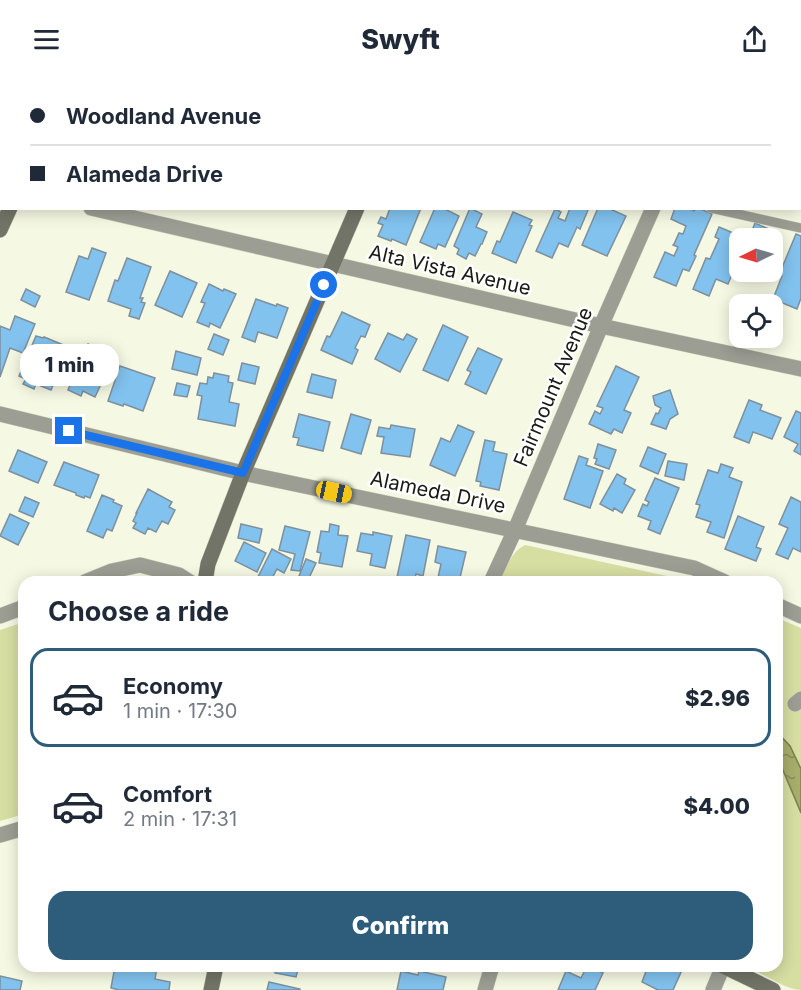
<!DOCTYPE html>
<meta charset="utf-8">
<style>
body{margin:0;font-family:Inter,sans-serif;background:#f2f2f3;color:#1f2937;height:100vh;display:flex;flex-direction:column;font-size:22px;white-space:nowrap}
*{box-sizing:border-box;margin:0}
p{font-size:20px;color:#747a83}
.icon{flex:none;width:33px;height:33px;fill:none;stroke:currentColor;stroke-width:2;stroke-linecap:round;stroke-linejoin:round}
.map{position:relative;flex:1;overflow:hidden}
.drawer{position:absolute;left:18px;top:498px;width:765px;height:396px;display:flex;flex-direction:column;background:#fff;border-radius:18px;box-shadow:0 3px 15px #0003}
.drawer>*{flex:none}
.top-card{position:absolute;left:0px;top:0px;width:801px;height:132px;box-shadow:0 3px 15px #0003;display:grid;align-content:center;height:132px;padding:0 30px;background:#fff}
.needle{width:39px;rotate:265deg}
.tools{position:absolute;left:729px;top:150px;display:grid;gap:12px}
.tools a{display:grid;place-items:center;width:54px;height:54px;border-radius:12px;background:#fff;box-shadow:0 3px 15px #0003;font-size:30px}
.end{position:absolute;width:27px;height:27px;margin:-14px;border:8px solid #1a73e8;background:#fff;box-shadow:0 0 0 3px #fff}
.from{border-radius:50%}
.bubble{position:absolute;height:42px;border-radius:18px;background:#fff;box-shadow:0 3px 15px #0003;font-size:20px;font-weight:800;line-height:42px;text-align:center}
.car{position:absolute;width:18px;height:36px;margin:-18px -9px;border-radius:8px;box-shadow:0 0 4px 2px #0007;background:linear-gradient(#f5c518 24%,#345 0 40%,#f5c518 0 76%,#345 0 86%,#f5c518 0)}
.top-card b{display:flex;align-items:center;gap:21px;height:57px;font-size:22px}
.top-card b+b{border-top:2px solid #e0e1e3}
.top-card i{width:15px;height:15px;background:#1f2937}
ul{padding:0;list-style:none}
li{display:flex;align-items:center;gap:18px;height:99px;margin:0 12px 9px;padding:0 18px;border:3px solid transparent;border-radius:18px}
li div{flex:1}
li b{display:block;font-size:22px}
li em{font-style:normal;font-weight:800}
li.on{border-color:#2e5d7c}
li>.icon{width:54px;height:54px;stroke-width:1.5}
h2{padding:0 30px;font-size:27px;line-height:72px}
.primary-button{display:flex;gap:12px;margin-top:auto;padding:12px 30px}
.primary-button a{flex:1;height:69px;border-radius:18px;background:#2e5d7c;color:#fff;font-size:24px;font-weight:800;line-height:69px;text-align:center}
header{display:flex;justify-content:space-between;align-items:center;height:78px;padding:0 30px;background:#fff;font-size:27px;font-weight:800}
.map>svg:first-child{display:block}
.park{fill:#d7dea2}
.water{fill:url(#water-ripples);stroke:#7c8150;stroke-width:1.5}
.building{fill:#82c2ee;stroke:#7e909d;stroke-width:1.5}
.lines{fill:none;stroke-linecap:round;stroke-linejoin:round}
.lane-casing{stroke:#d2d4c1;stroke-width:10}
.street-casing{stroke:#d2d4c1;stroke-width:16}
.secondary-casing{stroke:#d2d4c1;stroke-width:16}
.lane{stroke:#9c9e94;stroke-width:9}
.street{stroke:#9c9e94;stroke-width:15}
.secondary{stroke:#727467;stroke-width:15}
.route{stroke:#1a73e8;stroke-width:8}
.labels{text-anchor:middle;dominant-baseline:central;stroke-width:5;stroke-linejoin:round;paint-order:stroke}
.street-label{font-size:20px;fill:#191a12;stroke:#fff}
</style>
<header><svg class="icon" aria-label="menu" viewBox="0 0 24 24"><path d="M4 6h16M4 12h16M4 18h16"/></svg>Swyft<svg class="icon" aria-label="share" viewBox="0 0 24 24"><path d="M12 15V3M7 8l5-5 5 5M5 13v7h14v-7"/></svg></header>
<div class="map">
<svg width="801" height="912" viewBox="0 0 801 912">
<defs>
<pattern id="water-ripples" width="26" height="14" patternUnits="userSpaceOnUse" patternTransform="scale(1.5)"><rect width="26" height="14" fill="#a7ad6a"/><path d="M2 4q2-2 4 0t4 0M15 11q2-2 4 0t4 0" fill="none" stroke="#878c56"/></pattern>
</defs>
<rect width="100%" height="100%" fill="#f5f8e2"/>
<!-- park -->
<g class="park">
<path d="M525,467L685,502L689,504H500C506,490 511,474 525,467Z"/>
<path d="M777,540L801,550V912C785,912 762,895 747,888H777Z"/>
<polygon points="24,544 24,736 0,743 0,552"/>
</g>
<!-- water -->
<polygon class="water" points="777,654 790,668 801,691 801,735 777,678"/>
<!-- building -->
<g class="building">
<polygon points="390,130 421,130 406,167 392,161 391,163 378,158 383,147 378,145 381,139 386,141"/>
<polygon points="435,130 443,130 459,138 445,169 438,166 436,171 420,164"/>
<polygon points="470,130 482,136 476,149 487,154 482,166 481,166 475,178 469,175 466,181 457,176 459,171 454,168"/>
<polygon points="570,130 586,130 588,132 580,151 577,149 568,169 559,165 552,180 536,173 555,131 561,134 558,140 565,143"/>
<polygon points="598,130 608,130 626,138 607,178 582,167"/>
<polygon points="675,130 689,130 694,133 695,130 699,130 712,136 694,177 696,178 689,193 683,191 676,208 654,199 665,174 674,178 678,169 673,167 674,166 679,155 683,156 686,148 671,141"/>
<polygon points="513,134 532,142 529,147 532,148 516,185 492,175 497,163 500,164"/>
<polygon points="755,145 773,153 770,160 749,160"/>
<polygon points="719,149 745,160 740,160 740,177 728,206 716,201 709,218 693,211 706,180 710,181 719,161 715,159"/>
<polygon points="796,156 801,158 801,220 797,231 773,221 782,198 779,197"/>
<polygon points="92,170 106,175 89,222 66,214 79,178 88,181"/>
<polygon points="127,180 151,189 140,220 143,220 141,224 145,225 139,241 129,238 131,231 108,223 115,202 118,203"/>
<polygon points="170,193 197,205 182,239 155,227"/>
<polygon points="209,206 223,213 224,211 236,216 220,250 210,245 209,249 197,244 205,225 201,224"/>
<polygon points="26,211 40,218 35,229 21,222"/>
<polygon points="256,221 276,228 277,226 288,230 277,260 258,254 255,264 242,259"/>
<polygon points="342,234 370,247 365,259 361,258 355,270 358,272 352,286 321,272 327,258 330,259"/>
<polygon points="15,238 35,246 23,275 10,270 0,299 0,248 10,252"/>
<polygon points="443,247 468,259 448,303 423,292"/>
<polygon points="388,255 403,262 407,256 417,261 400,294 375,281"/>
<polygon points="214,256 229,262 223,277 208,271"/>
<polygon points="36,258 43,260 44,259 73,271 70,279 66,277 51,312 36,306 34,311 23,306 26,301 19,298"/>
<polygon points="88,266 114,278 95,319 83,313 81,318 68,312"/>
<polygon points="478,270 502,281 486,316 465,306 471,294 467,292"/>
<polygon points="176,273 201,280 197,297 172,291"/>
<polygon points="242,285 259,289 255,306 238,302"/>
<polygon points="120,288 155,300 143,333 124,326 123,328 108,323"/>
<polygon points="616,288 639,299 624,332 631,335 622,355 614,351 611,356 589,346 595,333 600,336 603,330 597,328"/>
<polygon points="214,295 229,298 228,304 233,305 229,324 239,326 235,348 198,341 202,318 197,317 200,305 207,306 208,299 213,300"/>
<polygon points="312,296 336,302 332,320 307,314"/>
<polygon points="177,305 190,308 187,319 174,317"/>
<polygon points="670,312 678,336 670,341 666,351 651,346 656,335 658,336 661,330 655,327 653,318"/>
<polygon points="749,322 762,327 760,332 781,340 772,361 753,354 749,365 734,359"/>
<polygon points="796,333 801,335 801,377 794,373 798,366 784,359"/>
<polygon points="299,336 330,344 323,373 297,367 299,360 293,359"/>
<polygon points="351,336 371,342 361,376 341,370"/>
<polygon points="391,347 415,351 410,379 381,375 384,359 377,358 379,349 390,351"/>
<polygon points="458,347 474,354 455,398 430,387 441,360 450,364"/>
<polygon points="485,362 495,364 493,373 507,376 499,412 480,408 481,404 476,403"/>
<polygon points="598,366 616,372 609,391 595,386 597,381 594,380"/>
<polygon points="648,369 666,376 658,396 640,388"/>
<polygon points="18,372 47,384 38,405 9,393"/>
<polygon points="579,378 588,381 586,387 603,393 590,430 564,421"/>
<polygon points="668,383 687,386 684,402 665,398"/>
<polygon points="64,384 99,397 90,420 85,418 84,420 76,417 76,415 54,407"/>
<polygon points="721,386 733,390 729,399 742,404 724,460 707,454 711,444 696,439 700,427 696,426 708,392 718,395"/>
<polygon points="617,396 626,401 624,406 635,412 622,435 614,430 613,433 600,426"/>
<polygon points="655,400 679,410 660,456 648,451 651,443 638,438 643,426 647,428 649,424 645,422"/>
<polygon points="148,411 172,424 169,429 175,432 168,446 162,443 156,454 148,450 145,456 133,450 136,445 133,443 137,435 136,435"/>
<polygon points="102,417 114,422 113,424 122,428 112,453 107,451 103,460 87,453"/>
<polygon points="25,419 39,425 33,439 19,433"/>
<polygon points="791,419 801,424 801,474 793,470 788,481 776,476 788,450 779,446"/>
<polygon points="10,436 29,445 18,467 0,458"/>
<polygon points="738,438 764,449 756,469 761,471 756,483 725,471"/>
<polygon points="241,446 262,451 259,465 238,460"/>
<polygon points="330,446 339,448 338,457 348,458 342,489 319,485 321,475 317,474 321,453 329,454"/>
<polygon points="285,448 310,454 300,493 291,492 295,476 279,472"/>
<polygon points="373,454 392,458 385,490 370,487 372,476 357,473 361,455 373,457"/>
<polygon points="406,457 430,462 423,498 416,496 414,504 396,504"/>
<polygon points="244,464 266,475 257,494 235,483"/>
<polygon points="438,468 466,474 459,504 437,504 441,486 435,484"/>
<polygon points="272,471 291,481 284,495 277,491 270,504 268,504 258,499"/>
<polygon points="306,481 316,485 308,502 299,498"/>
<polygon points="115,888 150,888 157,889 155,901 170,904 169,912 119,912 111,910"/>
<polygon points="276,888 299,888 296,899 275,895"/>
<polygon points="587,888 603,895 595,912 558,912 566,893 581,900"/>
<polygon points="648,888 674,888 682,892 673,912 658,912 642,904"/>
<polygon points="401,893 418,897 419,893 446,899 443,912 397,912"/>
<polygon points="0,898 22,903 20,912 0,912"/>
<polygon points="269,904 300,911 300,912 267,912"/>
</g>
<g class="lines">
<defs>
<g id="lane">
<polyline points="129,0 135,2"/>
<polyline points="711,130 801,150"/>
</g>
<g id="street">
<polyline points="710,2 711,0"/>
<polyline points="0,105 2,105"/>
<polyline points="91,130 601,248 801,291"/>
<polyline points="0,336 243,395 694,490 725,504"/>
<polyline points="85,504 112,493 140,487 179,497 190,504"/>
<polyline points="491,504 515,452 601,248 653,130"/>
<polyline points="777,527 801,538"/>
<polyline points="0,538 24,529"/>
<polyline points="795,626 801,621"/>
<polyline points="0,757 24,750"/>
<polyline points="485,912 492,888"/>
<polyline points="713,912 723,888"/>
</g>
<g id="secondary">
<polyline points="794,0 801,2"/>
<polyline points="67,2 68,0"/>
<polyline points="414,2 415,0"/>
<polyline points="0,152 10,130"/>
<polyline points="205,504 208,486 243,395 357,130"/>
<polyline points="723,888 773,912"/>
<polyline points="211,912 216,888"/>
</g>
</defs>
<!-- lane casing -->
<use href="#lane" class="lane-casing"/>
<!-- street casing -->
<use href="#street" class="street-casing"/>
<!-- secondary casing -->
<use href="#secondary" class="secondary-casing"/>
<!-- lane -->
<use href="#lane" class="lane"/>
<!-- street -->
<use href="#street" class="street"/>
<!-- secondary -->
<use href="#secondary" class="secondary"/>
</g>
<g class="lines">
<!-- route -->
<polyline class="route" points="69,353 243,395 324,207"/>
</g>
<g class="labels">
<!-- street labels -->
<g class="street-label">
<text transform="translate(450 192) rotate(13)">Alta Vista Avenue</text>
<text transform="translate(553 309) rotate(-67)">Fairmount Avenue</text>
<text transform="translate(438 414) rotate(12)">Alameda Drive</text>
</g>
</g>
</svg>
<div class="tools">
<a><svg class="needle" viewBox="-14 -14 28 28"><path d="M0-13l5 13h-10z" fill="#e53935"/><path d="M0 13l5-13h-10z" fill="#747a83"/></svg></a>
<a><svg class="icon" aria-label="locate" viewBox="0 0 24 24"><circle cx="12" cy="12" r="6"/><path d="M12 2v4M12 18v4M2 12h4M18 12h4"/></svg></a>
</div>
<i class="end from" style="left:324px;top:207px"></i>
<i class="end" style="left:69px;top:353px"></i>
<div class="bubble" style="left:20px;top:266px;width:99px">1 min</div>
<i class="car" style="left:334px;top:414px;rotate:102deg"></i>
<div class="top-card">
<b><i class="from"></i>Woodland Avenue</b>
<b><i></i>Alameda Drive</b>
</div>
<section class="drawer">
<h2>Choose a ride</h2>
<ul>
<li class="on"><svg class="icon" aria-label="car" viewBox="0 0 24 24"><path d="M5 17H2v-5l4-1 3-4h7l3 4 3 1v5h-3M9 17h6M6 11h13"/><circle cx="7" cy="17" r="2"/><circle cx="17" cy="17" r="2"/></svg><div><b>Economy</b><p>1 min · 17:30</p></div><em>$2.96</em></li>
<li><svg class="icon" aria-label="car" viewBox="0 0 24 24"><path d="M5 17H2v-5l4-1 3-4h7l3 4 3 1v5h-3M9 17h6M6 11h13"/><circle cx="7" cy="17" r="2"/><circle cx="17" cy="17" r="2"/></svg><div><b>Comfort</b><p>2 min · 17:31</p></div><em>$4.00</em></li>
</ul>
<div class="primary-button"><a>Confirm</a></div>
</section>
</div>
